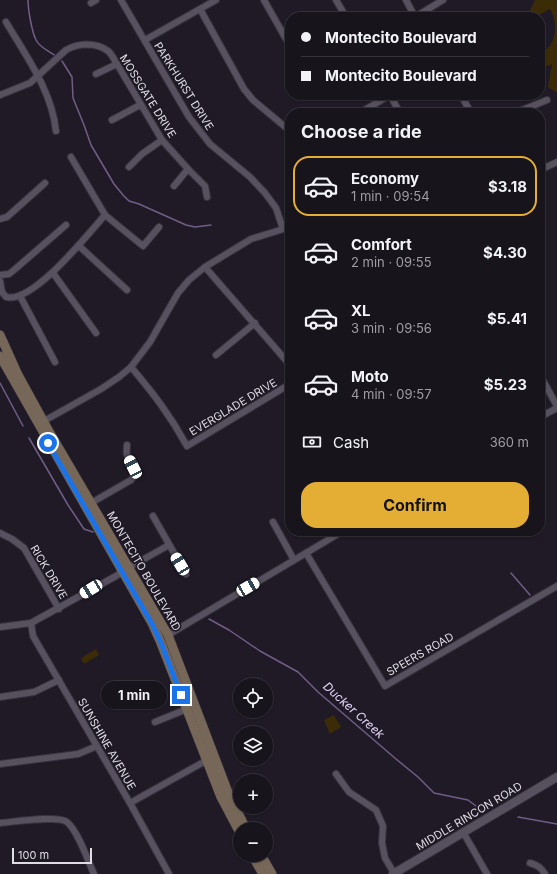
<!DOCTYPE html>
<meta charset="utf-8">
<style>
body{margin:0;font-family:Inter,sans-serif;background:#201d25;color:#f1f3f6;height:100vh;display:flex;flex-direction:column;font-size:15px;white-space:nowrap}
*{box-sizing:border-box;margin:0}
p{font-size:13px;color:#9e9ea3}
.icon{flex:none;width:22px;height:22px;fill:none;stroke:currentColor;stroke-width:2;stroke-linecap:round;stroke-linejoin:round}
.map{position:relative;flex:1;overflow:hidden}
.panel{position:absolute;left:285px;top:108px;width:260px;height:428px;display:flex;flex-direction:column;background:#17141c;border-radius:16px;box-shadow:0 1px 3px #0004,0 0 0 1px #36333b}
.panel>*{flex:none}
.guide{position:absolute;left:285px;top:12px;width:260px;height:88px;border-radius:16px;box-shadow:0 1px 3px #0004,0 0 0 1px #36333b;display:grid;align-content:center;height:88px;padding:0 16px;background:#17141c}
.tools{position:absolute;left:233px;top:678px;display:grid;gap:8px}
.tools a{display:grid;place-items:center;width:40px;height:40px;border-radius:50%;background:#17141c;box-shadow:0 1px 3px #0004,0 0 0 1px #36333b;font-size:20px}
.scale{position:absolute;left:12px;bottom:10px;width:80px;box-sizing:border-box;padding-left:4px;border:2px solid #dfdce5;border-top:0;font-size:11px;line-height:14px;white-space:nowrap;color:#dfdce5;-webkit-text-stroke:3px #1f1a26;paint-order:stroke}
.end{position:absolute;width:18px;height:18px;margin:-9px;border:5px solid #1a73e8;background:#fff;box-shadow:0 0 0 2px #fff}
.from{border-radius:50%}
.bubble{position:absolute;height:28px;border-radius:14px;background:#17141c;box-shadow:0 1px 3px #0004,0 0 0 1px #36333b;font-size:13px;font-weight:700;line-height:28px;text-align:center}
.car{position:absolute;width:12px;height:24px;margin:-12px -6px;border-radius:5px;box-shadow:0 0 3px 1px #0007;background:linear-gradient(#fff 24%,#345 0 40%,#fff 0 76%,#345 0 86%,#fff 0)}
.guide b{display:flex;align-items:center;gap:14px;height:38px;font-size:15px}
.guide b+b{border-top:1px solid #36333b}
.guide i{width:10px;height:10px;background:#f1f3f6}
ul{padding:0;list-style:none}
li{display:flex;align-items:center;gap:12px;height:60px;margin:0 8px 6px;padding:0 8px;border:2px solid transparent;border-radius:16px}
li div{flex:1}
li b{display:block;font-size:15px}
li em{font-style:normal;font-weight:700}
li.selected{border-color:#e4ae35}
li>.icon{width:36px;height:36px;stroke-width:1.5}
h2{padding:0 16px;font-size:18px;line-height:48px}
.pay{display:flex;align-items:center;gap:10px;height:44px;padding:0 16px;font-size:15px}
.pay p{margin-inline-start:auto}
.primary-button{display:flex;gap:8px;margin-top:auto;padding:8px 16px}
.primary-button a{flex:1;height:46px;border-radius:16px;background:#e4ae35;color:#111;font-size:16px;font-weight:700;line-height:46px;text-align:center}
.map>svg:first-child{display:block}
.green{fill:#3b2b06}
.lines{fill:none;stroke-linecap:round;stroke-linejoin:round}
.stream{stroke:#705e86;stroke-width:1.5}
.minor-casing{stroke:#38343e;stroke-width:8}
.tertiary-casing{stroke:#38343e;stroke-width:10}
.secondary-casing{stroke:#38343e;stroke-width:10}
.minor{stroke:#57515f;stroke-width:6}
.tertiary{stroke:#57515f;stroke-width:8}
.secondary{stroke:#766758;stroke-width:9}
.route{stroke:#1a73e8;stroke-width:5}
.labels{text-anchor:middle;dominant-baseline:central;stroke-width:3.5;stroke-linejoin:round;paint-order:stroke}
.street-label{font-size:11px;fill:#dfdce5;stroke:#1f1a26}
.water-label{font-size:12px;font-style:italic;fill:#e1d2f5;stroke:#1f1a26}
</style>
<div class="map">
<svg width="557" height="874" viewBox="0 0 557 874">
<rect width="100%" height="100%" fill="#1f1a26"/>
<!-- green -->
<g class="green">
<path d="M535,0H557V91L556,92L548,87L552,64L540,69V53C543,52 546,50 548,48C557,38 557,20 550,9L535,17H528L527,16Z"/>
<polygon points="96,649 99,655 84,664 81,658"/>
<polygon points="334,715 341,727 330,734 324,720"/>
</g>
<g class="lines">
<!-- stream -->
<g class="stream">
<path d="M28,0C28,10 32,32 36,40C40,48 49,51 56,56"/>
<polyline points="62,61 72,77 73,98 84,125 91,145 114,184 123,195 129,201 139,204 186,225 195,227 211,225"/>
<polyline points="0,383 23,426"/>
<polyline points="29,438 68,505 84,529 93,532"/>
<polyline points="511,573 530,595"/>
<polyline points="209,619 229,630 260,651 298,672 318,692 396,759 418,777 434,793 468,800 484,812"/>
<polyline points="518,817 557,824"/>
</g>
<defs>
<g id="minor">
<polyline points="121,0 189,117 210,144 250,177 265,193 276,208 283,229"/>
<polyline points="264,0 290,46"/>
<polyline points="336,0 346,17"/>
<polyline points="406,0 415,17"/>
<polyline points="91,3 96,0"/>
<polyline points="200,9 244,89 253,100 290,131"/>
<polyline points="415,17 443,0"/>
<path d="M6,22C26,56 52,91 56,131"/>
<polyline points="145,40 216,0"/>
<polyline points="96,74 117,64"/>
<path d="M0,95L30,83L66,50C78,43 96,42 108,51C112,54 114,60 117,64L162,140L188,169L205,186L207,197"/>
<polyline points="461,95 471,113"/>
<polyline points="363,111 390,95 400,113"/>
<polyline points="515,113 547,100"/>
<polyline points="112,120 140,105"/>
<polyline points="71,157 105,215 143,246 159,227"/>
<polyline points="129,167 142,154 162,140"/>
<polyline points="540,170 557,162"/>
<polyline points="174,186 188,169"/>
<polyline points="0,219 7,217 45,183"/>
<polyline points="79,246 127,290"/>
<polyline points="205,267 290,365"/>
<polyline points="53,273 96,333"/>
<polyline points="0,275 9,274 14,270 66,225"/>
<path d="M0,281L2,292L6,297C33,304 88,234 105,215"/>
<polyline points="20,296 55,362"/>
<polyline points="216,355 255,323"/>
<path d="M131,367C153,393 170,415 187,446L290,384"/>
<polyline points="540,375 557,406"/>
<polyline points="540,417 557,408"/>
<polyline points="44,421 101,389 119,377 131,367 150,342 178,293 189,280 205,267 251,239 290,227"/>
<path d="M91,503L131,480C139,471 130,465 127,455C126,452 127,448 127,445"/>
<polyline points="153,516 186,574"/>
<polyline points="273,522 294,560"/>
<polyline points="0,533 12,539 24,548 59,609"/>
<polyline points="306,553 385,686 557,586"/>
<polyline points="31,623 33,636 130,803 169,874"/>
<polyline points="0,627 31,623 116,576 128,568 169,545"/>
<polyline points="168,635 343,531"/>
<polyline points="0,697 34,692 59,680"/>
<polyline points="155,722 187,709"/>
<polyline points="0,764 78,754 97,746"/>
<polyline points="336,774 349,792 376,810 383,826 382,843 385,858 394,873"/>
<polyline points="130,803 209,759"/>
<path d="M0,823C13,822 58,815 67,822C78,831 88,861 94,874"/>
<polyline points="463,832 487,874"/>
<path d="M530,863C538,865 541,868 545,874"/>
</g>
<polyline id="tertiary" points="393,874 557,777"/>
<g id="secondary">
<polyline points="0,335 18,375 47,428 168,635 229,795 246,829"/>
<polyline points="0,356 152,623 161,643 221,797 240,833"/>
<polyline points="252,855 263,874"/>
<polyline points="261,855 272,874"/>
</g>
</defs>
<!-- minor casing -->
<use href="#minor" class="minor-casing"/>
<!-- tertiary casing -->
<use href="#tertiary" class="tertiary-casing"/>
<!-- secondary casing -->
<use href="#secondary" class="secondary-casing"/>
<!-- minor -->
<use href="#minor" class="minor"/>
<!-- tertiary -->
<use href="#tertiary" class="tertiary"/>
<!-- secondary -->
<use href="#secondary" class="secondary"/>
</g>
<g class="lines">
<!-- route -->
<polyline class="route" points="48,443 152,624 161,643 181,695"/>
</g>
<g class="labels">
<!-- street labels -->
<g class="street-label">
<text transform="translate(184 86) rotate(58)">PARKHURST DRIVE</text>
<text transform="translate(148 96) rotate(58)">MOSSGATE DRIVE</text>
<text transform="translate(233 407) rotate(-31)">EVERGLADE DRIVE</text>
<text transform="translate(144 571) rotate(60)">MONTECITO BOULEVARD</text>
<text transform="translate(49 572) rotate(59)">RICK DRIVE</text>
<text transform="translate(420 654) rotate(-30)">SPEERS ROAD</text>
<text transform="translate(107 744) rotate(60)">SUNSHINE AVENUE</text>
<text transform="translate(469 816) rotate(-31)">MIDDLE RINCON ROAD</text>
</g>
<!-- water labels -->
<g class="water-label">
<text transform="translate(354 710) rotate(42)">Ducker Creek</text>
</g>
</g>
</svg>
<div class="tools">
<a><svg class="icon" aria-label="locate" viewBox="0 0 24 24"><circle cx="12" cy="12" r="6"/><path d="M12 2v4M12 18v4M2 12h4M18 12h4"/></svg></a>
<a><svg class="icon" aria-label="layers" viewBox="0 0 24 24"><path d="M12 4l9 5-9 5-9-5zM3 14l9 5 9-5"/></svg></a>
<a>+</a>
<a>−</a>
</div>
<div class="scale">100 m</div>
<i class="end from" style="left:48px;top:443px"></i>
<i class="end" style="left:181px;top:695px"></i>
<div class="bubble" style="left:101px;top:681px;width:66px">1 min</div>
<i class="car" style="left:133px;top:467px;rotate:333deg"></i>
<i class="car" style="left:180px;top:564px;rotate:329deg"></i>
<i class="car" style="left:248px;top:587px;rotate:60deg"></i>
<i class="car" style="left:91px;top:589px;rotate:239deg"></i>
<div class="guide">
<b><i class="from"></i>Montecito Boulevard</b>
<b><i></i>Montecito Boulevard</b>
</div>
<section class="panel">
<h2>Choose a ride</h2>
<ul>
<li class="selected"><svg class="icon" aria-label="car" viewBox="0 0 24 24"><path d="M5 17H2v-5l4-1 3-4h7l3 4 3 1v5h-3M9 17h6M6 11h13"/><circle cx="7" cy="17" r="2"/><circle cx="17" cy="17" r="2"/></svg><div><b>Economy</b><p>1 min · 09:54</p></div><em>$3.18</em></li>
<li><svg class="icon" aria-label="car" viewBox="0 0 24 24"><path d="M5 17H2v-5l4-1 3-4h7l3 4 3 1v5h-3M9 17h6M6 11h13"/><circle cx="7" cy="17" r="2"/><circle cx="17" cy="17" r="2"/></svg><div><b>Comfort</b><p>2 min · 09:55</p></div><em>$4.30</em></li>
<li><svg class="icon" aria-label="car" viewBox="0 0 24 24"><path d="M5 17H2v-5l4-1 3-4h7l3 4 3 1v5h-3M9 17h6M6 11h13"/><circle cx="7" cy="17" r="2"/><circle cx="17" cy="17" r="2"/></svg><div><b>XL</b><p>3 min · 09:56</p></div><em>$5.41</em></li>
<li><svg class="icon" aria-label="car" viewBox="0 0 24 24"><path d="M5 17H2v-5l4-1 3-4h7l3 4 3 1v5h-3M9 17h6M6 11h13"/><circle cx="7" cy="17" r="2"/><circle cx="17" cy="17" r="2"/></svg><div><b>Moto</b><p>4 min · 09:57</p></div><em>$5.23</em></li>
</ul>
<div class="pay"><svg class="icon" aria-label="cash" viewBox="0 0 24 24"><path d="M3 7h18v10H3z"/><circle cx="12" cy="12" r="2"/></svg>Cash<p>360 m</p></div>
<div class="primary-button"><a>Confirm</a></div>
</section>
</div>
